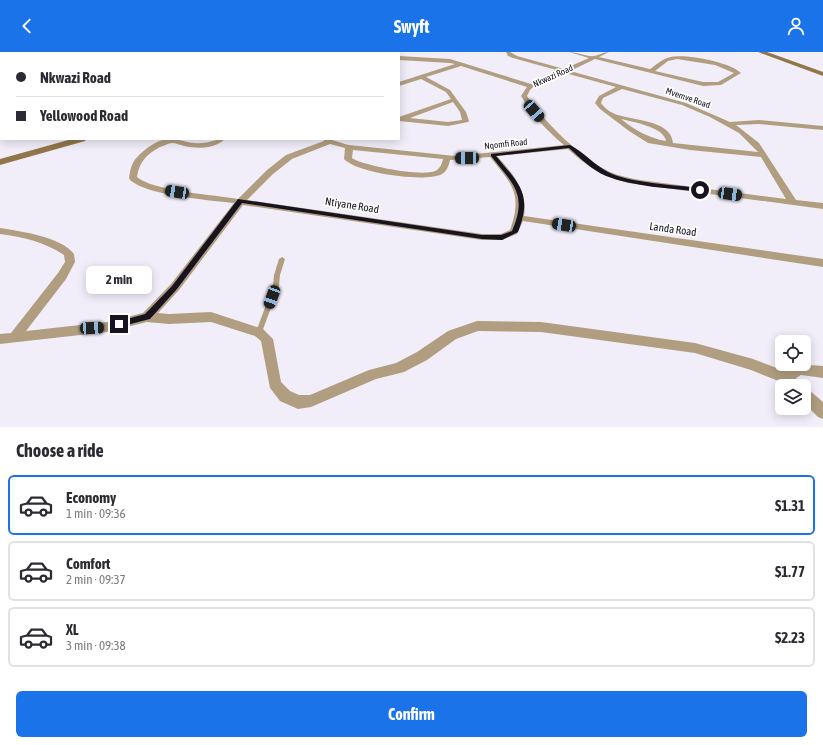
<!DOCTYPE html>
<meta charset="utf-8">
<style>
body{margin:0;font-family:"Asap Condensed",sans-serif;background:#f2f2f3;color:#2b2b33;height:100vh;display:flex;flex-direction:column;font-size:15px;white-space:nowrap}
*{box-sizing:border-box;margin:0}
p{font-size:13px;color:#7c7c81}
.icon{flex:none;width:22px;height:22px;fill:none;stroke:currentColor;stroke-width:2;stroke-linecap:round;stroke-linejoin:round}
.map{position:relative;height:375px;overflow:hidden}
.drawer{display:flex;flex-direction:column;background:#fff;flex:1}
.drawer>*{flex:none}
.guide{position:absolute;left:0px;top:0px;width:400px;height:88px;box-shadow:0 2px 10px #0003;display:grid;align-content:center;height:88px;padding:0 16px;background:#fff}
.tools{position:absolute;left:775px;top:283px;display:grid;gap:8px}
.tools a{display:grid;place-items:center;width:36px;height:36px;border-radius:6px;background:#fff;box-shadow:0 2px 10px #0003;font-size:20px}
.end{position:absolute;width:18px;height:18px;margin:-9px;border:5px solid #17141f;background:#fff;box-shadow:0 0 0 2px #fff}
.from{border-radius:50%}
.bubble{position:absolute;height:28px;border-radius:6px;background:#fff;box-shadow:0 2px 10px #0003;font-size:13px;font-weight:700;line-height:28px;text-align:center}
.car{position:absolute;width:12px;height:24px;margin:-12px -6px;border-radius:5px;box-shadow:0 0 3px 1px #0007;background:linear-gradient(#222 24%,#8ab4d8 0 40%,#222 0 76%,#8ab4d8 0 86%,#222 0)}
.guide b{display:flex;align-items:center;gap:14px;height:38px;font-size:15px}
.guide b+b{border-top:1px solid #e1e1e2}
.guide i{width:10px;height:10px;background:#2b2b33}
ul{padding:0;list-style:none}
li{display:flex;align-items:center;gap:12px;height:60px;margin:0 8px 6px;padding:0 8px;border:2px solid #e1e1e2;border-radius:6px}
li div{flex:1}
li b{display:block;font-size:15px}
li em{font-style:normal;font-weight:700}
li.selected{border-color:#1a73e8}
li>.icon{width:36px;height:36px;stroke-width:1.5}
h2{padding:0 16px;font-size:18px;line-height:48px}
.primary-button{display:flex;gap:8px;margin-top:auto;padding:8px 16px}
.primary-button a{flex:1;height:46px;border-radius:6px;background:#1a73e8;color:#fff;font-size:16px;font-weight:700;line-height:46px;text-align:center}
header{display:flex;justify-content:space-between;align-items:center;height:52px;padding:0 16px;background:#1a73e8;color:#fff;font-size:18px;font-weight:700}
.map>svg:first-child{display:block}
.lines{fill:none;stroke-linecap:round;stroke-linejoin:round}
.lane{fill:#b19e80;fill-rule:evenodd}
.street{fill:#b19e80;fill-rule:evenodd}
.secondary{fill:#917648;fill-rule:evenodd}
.route{fill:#17141f}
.labels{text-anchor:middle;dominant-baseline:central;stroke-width:3.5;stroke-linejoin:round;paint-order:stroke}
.far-street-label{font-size:9px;fill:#17141f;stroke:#fff}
.street-label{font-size:11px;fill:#17141f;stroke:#fff}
</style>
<header><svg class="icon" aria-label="back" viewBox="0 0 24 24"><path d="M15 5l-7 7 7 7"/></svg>Swyft<svg class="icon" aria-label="person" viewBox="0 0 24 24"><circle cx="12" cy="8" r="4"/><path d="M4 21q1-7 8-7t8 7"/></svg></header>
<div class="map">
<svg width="823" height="375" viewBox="0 0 823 375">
<rect width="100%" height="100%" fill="#f1eefa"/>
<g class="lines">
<!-- lane -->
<polygon class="lane" points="282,205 285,207 280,223 279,234 262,280 261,282 257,282 256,280 273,234 274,223 279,207"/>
<!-- street -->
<g class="street">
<path d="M506,0H510L517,4L564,17L589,6L569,0C576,0 588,5 594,4C600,3 603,0 609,0L599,5L650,17C656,13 663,6 671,5C687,2 729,10 741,21L721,33L703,34L595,7L570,19L686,51L730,70L759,68L823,74V78L759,72L736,73L759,91L796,148L823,151V157L628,131C604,125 586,114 568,97L497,104C513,122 528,138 524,164L823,207V215L523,169L517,182L502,188H482L243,153L179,238L158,261L169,262L211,260L263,277L273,287L281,330L290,339L299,343H310L369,318L396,311L417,300L448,279L477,269L541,270L695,291L753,307L785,319L797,312L823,314V326L801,323L796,326L802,334H785L781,330L751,318L695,301L541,280L478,279L456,287L427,308L404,320L376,327L311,355L298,357L280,349L270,336L261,289L255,284L211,270L169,272L147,270L107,280L0,292V282L11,281L58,221L65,210L64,203C45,190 23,185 0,182V176C19,179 62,185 74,202L75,210L66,227L26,279L107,270L143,261L171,232L234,151C209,148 148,144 130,128L129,126C130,121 130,116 133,111C140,99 162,83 177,87C183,89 192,92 201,91C209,91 216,87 225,87C215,97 197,97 184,94C180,93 176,91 172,91C168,91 164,94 160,95C147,102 139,110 137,125C153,139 216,143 238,147L267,118L286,103L324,89L323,87C333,87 340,91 349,93L455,104L564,93C547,79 532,63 521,44L527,35L461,14L426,25L450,38L466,60L469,69L468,70L448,74L399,69V65L451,47L446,40L421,27L399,34V30L455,12L450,11L399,8V4L450,7L531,32L560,19L513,6L508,4ZM677,7L715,13L734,21L718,30H703L655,19L668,9ZM565,21L616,35L599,44L595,51L600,57L629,79L648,91L690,98L761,105L786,147L640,128C630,126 619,124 610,120C582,107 544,70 527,44L530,38L533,35ZM622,37L682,53L710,65L739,81L758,100L673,91C671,66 628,69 613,61C608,59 604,55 601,51L603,46ZM453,50L460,60L462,68L448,70L410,66ZM621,67C633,70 664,75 666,89C648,86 635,78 621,67ZM330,92L345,96L344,107C357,121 422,130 440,123C446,121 449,114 450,108L490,105C512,132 523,142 510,178L501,182H482L247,148L273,122L292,107ZM353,98L443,107C442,111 441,115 437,118C426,126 364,114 352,106Z"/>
<rect x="0" y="15" width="1" height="4"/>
<rect x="0" y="41" width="1" height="4"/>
<rect x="0" y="74" width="1" height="4"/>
<polygon points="804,336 809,338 823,350 823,367 818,365 804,351"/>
</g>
<!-- secondary -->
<g class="secondary">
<polygon points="758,0 767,0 823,20 823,24"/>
<polygon points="72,87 86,87 85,89 0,113 0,107"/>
</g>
</g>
<!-- route -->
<path class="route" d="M570,93C584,100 594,113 608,120C629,131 675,133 700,136L702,138L700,140C670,136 634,135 606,124C592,118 580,106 569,96L496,104C519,132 533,142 518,180L502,188L482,187L242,151L177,237L150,267L119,275L115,272L116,270L145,262L172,234L238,147L482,183H501L512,179C528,142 513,132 491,104V102Z"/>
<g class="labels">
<!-- far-street labels -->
<g class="far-street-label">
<text transform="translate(553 24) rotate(-24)">Nkwazi Road</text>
<text transform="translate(688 46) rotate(19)">Mvemve Road</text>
<text transform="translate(506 92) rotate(-6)">Nqomfi Road</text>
</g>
<!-- street labels -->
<g class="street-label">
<text transform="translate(352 153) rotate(9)">Ntiyane Road</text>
<text transform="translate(673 177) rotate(8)">Landa Road</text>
</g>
</g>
</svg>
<div class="tools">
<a><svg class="icon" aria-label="locate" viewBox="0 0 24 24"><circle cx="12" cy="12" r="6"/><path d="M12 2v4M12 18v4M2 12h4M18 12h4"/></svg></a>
<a><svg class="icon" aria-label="layers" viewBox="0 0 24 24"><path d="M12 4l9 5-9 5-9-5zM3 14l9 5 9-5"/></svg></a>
</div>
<i class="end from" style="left:700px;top:138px"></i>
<i class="end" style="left:119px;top:272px"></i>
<div class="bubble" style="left:86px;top:214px;width:66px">2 min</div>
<i class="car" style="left:534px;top:59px;rotate:139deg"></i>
<i class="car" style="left:467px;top:106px;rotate:269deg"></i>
<i class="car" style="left:177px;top:140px;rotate:279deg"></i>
<i class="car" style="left:730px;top:142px;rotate:98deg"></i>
<i class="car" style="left:564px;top:173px;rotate:279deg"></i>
<i class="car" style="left:272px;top:245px;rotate:200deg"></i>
<i class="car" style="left:92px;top:276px;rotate:87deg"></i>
<div class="guide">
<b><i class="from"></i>Nkwazi Road</b>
<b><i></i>Yellowood Road</b>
</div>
</div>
<section class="drawer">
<h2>Choose a ride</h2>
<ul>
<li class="selected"><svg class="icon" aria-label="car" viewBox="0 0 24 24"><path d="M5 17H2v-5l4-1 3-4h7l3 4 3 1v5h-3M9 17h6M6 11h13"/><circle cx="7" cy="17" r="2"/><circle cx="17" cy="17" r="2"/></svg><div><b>Economy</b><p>1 min · 09:36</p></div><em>$1.31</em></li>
<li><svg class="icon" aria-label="car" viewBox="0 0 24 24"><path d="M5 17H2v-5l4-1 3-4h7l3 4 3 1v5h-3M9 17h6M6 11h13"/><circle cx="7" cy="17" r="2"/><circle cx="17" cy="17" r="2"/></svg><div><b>Comfort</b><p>2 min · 09:37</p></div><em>$1.77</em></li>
<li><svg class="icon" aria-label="car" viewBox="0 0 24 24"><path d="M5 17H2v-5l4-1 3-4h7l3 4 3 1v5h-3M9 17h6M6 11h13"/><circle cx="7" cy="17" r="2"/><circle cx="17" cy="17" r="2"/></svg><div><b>XL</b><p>3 min · 09:38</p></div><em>$2.23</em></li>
</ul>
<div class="primary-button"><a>Confirm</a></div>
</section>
